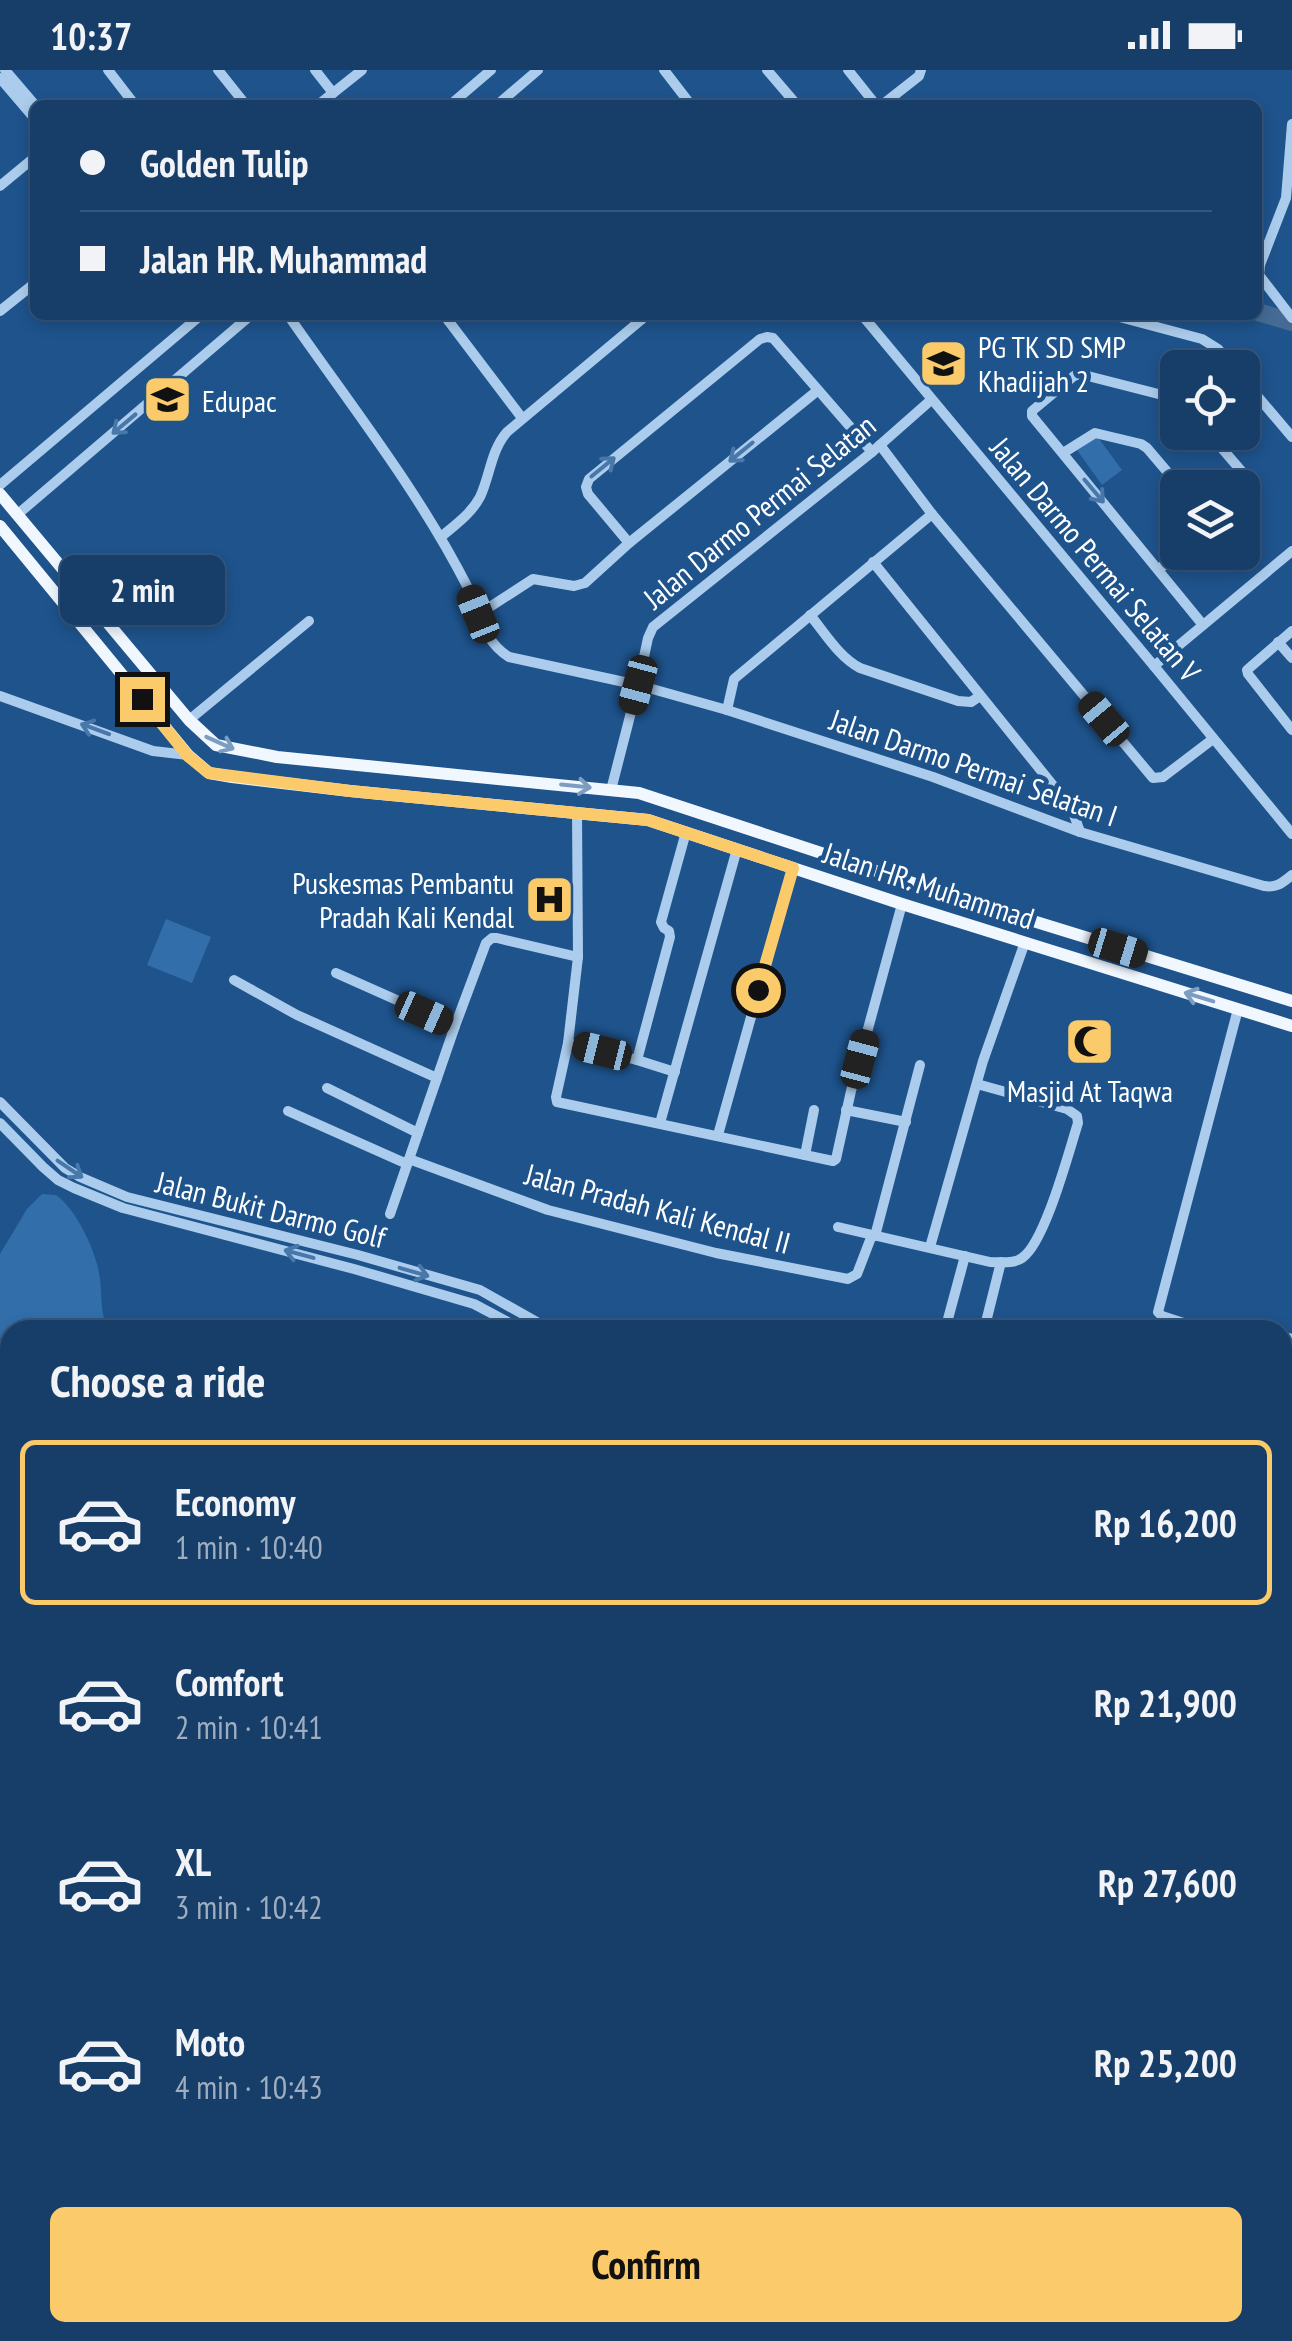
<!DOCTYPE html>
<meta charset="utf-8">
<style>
body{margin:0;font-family:"PT Sans Narrow",sans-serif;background:#234971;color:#f1f3f6;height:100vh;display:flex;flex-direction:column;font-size:38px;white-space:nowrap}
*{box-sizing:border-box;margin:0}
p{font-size:32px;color:#9eaec0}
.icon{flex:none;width:55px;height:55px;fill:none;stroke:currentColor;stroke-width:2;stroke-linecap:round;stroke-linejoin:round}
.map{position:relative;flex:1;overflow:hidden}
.drawer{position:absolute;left:0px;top:1250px;width:1292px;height:1022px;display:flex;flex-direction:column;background:#163e69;border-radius:30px 30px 0 0;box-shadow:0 5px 15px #0003,0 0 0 2px #35577d}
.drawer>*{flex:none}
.banner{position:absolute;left:30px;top:30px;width:1232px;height:220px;border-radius:15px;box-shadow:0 5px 15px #0003,0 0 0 2px #35577d;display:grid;align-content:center;height:220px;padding:0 50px;background:#163e69}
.tools{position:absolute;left:1160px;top:280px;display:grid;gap:20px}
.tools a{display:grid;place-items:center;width:100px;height:100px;border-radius:15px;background:#163e69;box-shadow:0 5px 15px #0003,0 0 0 2px #35577d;font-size:50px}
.end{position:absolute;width:45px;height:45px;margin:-22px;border:12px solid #fbca6a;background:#111;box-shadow:0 0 0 5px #111}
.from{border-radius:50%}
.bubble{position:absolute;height:70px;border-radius:15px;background:#163e69;box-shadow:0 5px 15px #0003,0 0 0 2px #35577d;font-size:32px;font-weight:700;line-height:70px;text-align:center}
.car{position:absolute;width:30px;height:60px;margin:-30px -15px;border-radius:12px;box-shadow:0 0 8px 2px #0007;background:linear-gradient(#222 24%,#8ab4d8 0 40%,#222 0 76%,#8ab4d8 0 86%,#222 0)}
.banner b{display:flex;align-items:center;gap:35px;height:95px;font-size:38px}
.banner b+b{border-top:2px solid #35577d}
.banner i{width:25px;height:25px;background:#f1f3f6}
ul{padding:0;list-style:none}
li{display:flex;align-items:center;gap:30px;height:165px;margin:0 20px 15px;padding:0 30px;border:5px solid transparent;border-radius:15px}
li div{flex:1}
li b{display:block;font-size:38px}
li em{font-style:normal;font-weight:700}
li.current{border-color:#fbca6a}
li>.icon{width:90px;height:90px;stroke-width:1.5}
h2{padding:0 50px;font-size:45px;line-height:120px}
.action{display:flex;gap:20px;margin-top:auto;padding:20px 50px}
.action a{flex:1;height:115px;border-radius:15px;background:#fbca6a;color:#111;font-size:40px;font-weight:700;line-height:115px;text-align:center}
.status{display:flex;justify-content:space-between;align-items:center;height:70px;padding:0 50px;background:#163e69;direction:ltr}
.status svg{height:28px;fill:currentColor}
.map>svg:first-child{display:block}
.green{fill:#316eaa}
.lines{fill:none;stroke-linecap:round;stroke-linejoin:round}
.river{stroke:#456b94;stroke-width:18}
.minor{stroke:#abccec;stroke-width:10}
.major{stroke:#f1f7ff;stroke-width:12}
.oneway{stroke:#4877a9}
.oneway2{stroke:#7d9dc0}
.route{stroke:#fbca6a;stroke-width:12}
.labels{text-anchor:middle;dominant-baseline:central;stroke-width:9;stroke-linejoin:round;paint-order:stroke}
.poi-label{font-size:30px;fill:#fff;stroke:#1e538c;text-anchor:start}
.street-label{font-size:30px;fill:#fff;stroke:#1e538c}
</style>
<div class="status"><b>10:37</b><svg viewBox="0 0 49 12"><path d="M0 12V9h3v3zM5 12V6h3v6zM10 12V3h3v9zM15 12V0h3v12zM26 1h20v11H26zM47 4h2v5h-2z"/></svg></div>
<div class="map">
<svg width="1292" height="2271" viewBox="0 0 1292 2271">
<rect width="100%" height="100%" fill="#1e538c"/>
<!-- green -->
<g class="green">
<polygon points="1097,366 1122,400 1102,415 1077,380"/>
<polygon points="166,849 211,867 192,913 147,895"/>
<path d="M42,1124L56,1125C76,1139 95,1179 99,1203C103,1224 99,1239 108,1260H10V1536L0,1521V1184L27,1139Z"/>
<polygon points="0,1555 10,1557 10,1833 0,1825"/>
<polygon points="1282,1773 1292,1779 1292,1941 1283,1944"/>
<polygon points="1292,2080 1292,2271 926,2271 907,2263 1282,2262 1283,2095"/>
</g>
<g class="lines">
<!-- river -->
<polyline class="river" points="1258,242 1292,252"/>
<!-- minor -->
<g class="minor">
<polyline points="5,0 35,35"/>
<polyline points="108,0 135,35"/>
<polyline points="218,0 246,35"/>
<polyline points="315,0 333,23"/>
<polyline points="664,0 691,35"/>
<polyline points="767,0 797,35"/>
<polyline points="848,0 876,35"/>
<polyline points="0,8 35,49"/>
<polyline points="318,35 362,0"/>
<polyline points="450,35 491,0"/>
<polyline points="497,35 538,0"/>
<polyline points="882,35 919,6 921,0"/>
<polyline points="1292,54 1286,128 1260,195 1259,205 1292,248"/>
<polyline points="0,116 35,87"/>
<polyline points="0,241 35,213"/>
<path d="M288,245C349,333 418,420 467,516C481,544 482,570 509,587L638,615L727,640L933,707L1080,762L1264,816C1277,818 1282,813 1292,805"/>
<polyline points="444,245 522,348"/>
<polyline points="862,245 1154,596 1292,764"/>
<polyline points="1112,245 1202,269 1218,279 1234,298"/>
<polyline points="1242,308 1292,367"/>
<polyline points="1178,329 1080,304 1074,306 1032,341 1032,346 1203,555"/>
<polyline points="1208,362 1255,417 1256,423 1242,434"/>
<polyline points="880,375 932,444 1153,708 1163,707 1213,669"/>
<polyline points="1063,383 1095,363 1141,374 1147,378 1181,418"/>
<polyline points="0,415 201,245"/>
<polyline points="18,444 251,245"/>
<path d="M441,467C455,455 471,444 480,427C490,406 491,380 507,362L647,245"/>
<polyline points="629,473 588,424 586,417 589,409 760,269 767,267 773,268 872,382"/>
<polyline points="873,492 1072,739 1080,762"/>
<polyline points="1159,499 1180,482"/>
<polyline points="479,544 533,509 574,516 585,513 629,473 817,321"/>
<path d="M810,545C825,563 839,587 860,598L958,631L971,632L980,626"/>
<polyline points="1292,561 1247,600 1248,604 1292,660"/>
<polyline points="1278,572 1292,588"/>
<polyline points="1154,596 1292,481"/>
<polyline points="0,626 153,681 188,685"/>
<polyline points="727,640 734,609 932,444"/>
<polyline points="189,650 309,551"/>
<polyline points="611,720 638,615 648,568 653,557 872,382 931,330"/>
<polyline points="577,742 578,887 568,973 556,1027 557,1032 833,1091 836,1089 851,1021 902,834"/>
<polyline points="336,903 455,956"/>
<polyline points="234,910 297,945 437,1008"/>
<polyline points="568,973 637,990 675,1002"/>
<polyline points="637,990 670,867 669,861 664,858 661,852 686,762"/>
<polyline points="327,1018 418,1063"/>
<polyline points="0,1032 65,1098 80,1107 127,1127 358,1185 480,1220 551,1260"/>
<polyline points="846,1040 906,1052"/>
<polyline points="288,1041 407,1094"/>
<polyline points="0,1053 43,1097 58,1110 74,1118 123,1138 354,1199 474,1234 523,1260"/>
<polyline points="660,1053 737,779"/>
<polyline points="718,1065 793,797"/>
<polyline points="805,1085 814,1040"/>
<polyline points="409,1089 548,1140 716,1183 848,1209 857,1204 872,1165"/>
<polyline points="390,1144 455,956 486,873 492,868 497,868 578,887"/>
<path d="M838,1157L990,1192C1000,1192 1014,1194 1022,1188C1045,1173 1069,1081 1078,1053L1077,1046L1067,1039L977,1014"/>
<polyline points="875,1166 920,995"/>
<polyline points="930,1177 983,991 1025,872"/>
<polyline points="945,1260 965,1186"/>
<polyline points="984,1260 1001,1192"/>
<polyline points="1205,1260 1162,1246 1158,1242 1238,939"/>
<polyline points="1250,1260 1256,1257 1264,1260"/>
<polyline points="1282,1266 1292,1269"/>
<polyline points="1282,1500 1292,1502"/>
<polyline points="1282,1682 1292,1687"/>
<polyline points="1282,1697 1292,1702"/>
<polyline points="0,1923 10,1928"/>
<polyline points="0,1938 10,1943"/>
<polyline points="1282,2000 1292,1996"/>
<polyline points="524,2262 544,2271"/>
<polyline points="719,2262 738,2271"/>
<polyline points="752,2262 770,2271"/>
<polyline points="155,2271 157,2262"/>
<polyline points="176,2271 177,2262"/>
<polyline points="324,2271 324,2262"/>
</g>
<!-- major -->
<g class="major">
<polyline points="0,424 189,650 216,675 277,687 639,723 952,826 1292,931"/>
<polyline points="0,456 188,685 209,703 232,707 350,721 648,750 902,834 1292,956"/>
</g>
</g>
<!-- one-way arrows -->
<defs><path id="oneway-shaft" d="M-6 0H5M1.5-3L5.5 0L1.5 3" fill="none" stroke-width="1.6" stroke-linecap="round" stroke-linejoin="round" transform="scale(2.5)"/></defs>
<g class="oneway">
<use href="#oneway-shaft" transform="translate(124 354) rotate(140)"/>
<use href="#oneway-shaft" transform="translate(741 382) rotate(141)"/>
<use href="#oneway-shaft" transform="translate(603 397) rotate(-39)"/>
<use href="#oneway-shaft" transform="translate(1094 421) rotate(50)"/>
<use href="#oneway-shaft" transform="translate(95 659) rotate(-160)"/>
<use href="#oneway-shaft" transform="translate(70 1099) rotate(34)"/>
<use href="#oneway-shaft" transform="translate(299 1184) rotate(-165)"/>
<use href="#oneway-shaft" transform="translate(414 1202) rotate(16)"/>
</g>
<g class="oneway2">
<use href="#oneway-shaft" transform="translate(220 673) rotate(24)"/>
<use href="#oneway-shaft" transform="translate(576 716) rotate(6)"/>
<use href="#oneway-shaft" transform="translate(1199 927) rotate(-163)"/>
</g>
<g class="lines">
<!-- route -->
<polyline class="route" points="142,629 188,686 209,703 350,721 648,750 793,798 758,920"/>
</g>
<!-- icons -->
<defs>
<symbol id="school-square" viewBox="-11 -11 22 22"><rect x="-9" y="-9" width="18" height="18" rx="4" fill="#fbca6a" stroke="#1e538c"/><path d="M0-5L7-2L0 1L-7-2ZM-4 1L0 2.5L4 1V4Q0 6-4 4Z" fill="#111"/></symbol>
<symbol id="hospital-square" viewBox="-11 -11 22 22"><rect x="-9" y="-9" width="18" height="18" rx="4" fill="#fbca6a" stroke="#1e538c"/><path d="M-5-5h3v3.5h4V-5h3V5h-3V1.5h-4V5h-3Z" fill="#111"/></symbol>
<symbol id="mosque-square" viewBox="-11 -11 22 22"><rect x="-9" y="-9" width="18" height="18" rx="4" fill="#fbca6a" stroke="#1e538c"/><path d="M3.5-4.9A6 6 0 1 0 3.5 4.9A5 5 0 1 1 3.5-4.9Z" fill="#111"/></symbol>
</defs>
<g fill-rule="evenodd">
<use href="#school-square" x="916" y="266" width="55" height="55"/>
<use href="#school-square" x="140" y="302" width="55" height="55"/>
<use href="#hospital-square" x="522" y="802" width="55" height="55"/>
<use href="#mosque-square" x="1062" y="944" width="55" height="55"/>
</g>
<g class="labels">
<!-- poi labels -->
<g class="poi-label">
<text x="978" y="276">PG TK SD SMP<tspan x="978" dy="34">Khadijah 2</tspan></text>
<text x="202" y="330">Edupac</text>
<text x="514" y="812" text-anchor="end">Puskesmas Pembantu<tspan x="514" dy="34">Pradah Kali Kendal</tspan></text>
<text x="1090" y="1020" text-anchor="middle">Masjid At Taqwa</text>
</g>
<!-- street labels -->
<g class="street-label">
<text transform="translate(759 441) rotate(-39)">Jalan Darmo Permai Selatan</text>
<text transform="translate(1096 489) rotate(50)">Jalan Darmo Permai Selatan V</text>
<text transform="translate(974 697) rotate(19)">Jalan Darmo Permai Selatan I</text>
<text transform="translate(929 815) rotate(18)">Jalan HR. Muhammad</text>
<text transform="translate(658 1138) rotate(15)">Jalan Pradah Kali Kendal II</text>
<text transform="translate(271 1139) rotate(14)">Jalan Bukit Darmo Golf</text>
</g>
</g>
</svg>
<div class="tools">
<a><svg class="icon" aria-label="locate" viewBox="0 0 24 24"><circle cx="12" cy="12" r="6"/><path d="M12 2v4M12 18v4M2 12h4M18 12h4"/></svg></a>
<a><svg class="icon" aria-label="layers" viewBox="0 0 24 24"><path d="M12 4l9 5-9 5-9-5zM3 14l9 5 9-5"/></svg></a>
</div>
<i class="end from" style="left:758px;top:920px"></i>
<i class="end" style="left:142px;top:629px"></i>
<div class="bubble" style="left:60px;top:485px;width:165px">2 min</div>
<i class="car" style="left:478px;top:544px;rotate:338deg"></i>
<i class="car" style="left:638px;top:615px;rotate:195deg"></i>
<i class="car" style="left:1104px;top:649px;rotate:320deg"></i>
<i class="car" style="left:1118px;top:878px;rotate:107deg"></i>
<i class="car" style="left:424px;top:943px;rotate:114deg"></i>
<i class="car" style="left:602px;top:981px;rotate:284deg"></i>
<i class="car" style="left:860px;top:989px;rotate:15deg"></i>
<div class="banner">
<b><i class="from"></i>Golden Tulip</b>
<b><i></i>Jalan HR. Muhammad</b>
</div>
<section class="drawer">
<h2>Choose a ride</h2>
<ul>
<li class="current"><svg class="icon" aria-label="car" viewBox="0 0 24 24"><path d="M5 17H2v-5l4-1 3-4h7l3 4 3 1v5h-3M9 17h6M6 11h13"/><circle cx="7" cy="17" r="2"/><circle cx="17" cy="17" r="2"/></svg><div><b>Economy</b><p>1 min · 10:40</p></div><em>Rp 16,200</em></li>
<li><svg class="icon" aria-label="car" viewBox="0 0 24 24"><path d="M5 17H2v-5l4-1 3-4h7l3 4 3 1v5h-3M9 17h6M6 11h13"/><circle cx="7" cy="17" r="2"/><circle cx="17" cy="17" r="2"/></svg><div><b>Comfort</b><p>2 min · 10:41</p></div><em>Rp 21,900</em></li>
<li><svg class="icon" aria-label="car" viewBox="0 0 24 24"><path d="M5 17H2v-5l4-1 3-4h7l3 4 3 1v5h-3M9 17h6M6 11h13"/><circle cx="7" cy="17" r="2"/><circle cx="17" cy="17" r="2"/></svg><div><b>XL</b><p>3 min · 10:42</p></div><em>Rp 27,600</em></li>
<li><svg class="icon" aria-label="car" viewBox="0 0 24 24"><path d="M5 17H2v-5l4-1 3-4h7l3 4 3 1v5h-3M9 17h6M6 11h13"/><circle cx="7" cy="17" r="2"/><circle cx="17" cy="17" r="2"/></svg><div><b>Moto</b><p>4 min · 10:43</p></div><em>Rp 25,200</em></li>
</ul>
<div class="action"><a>Confirm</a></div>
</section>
</div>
